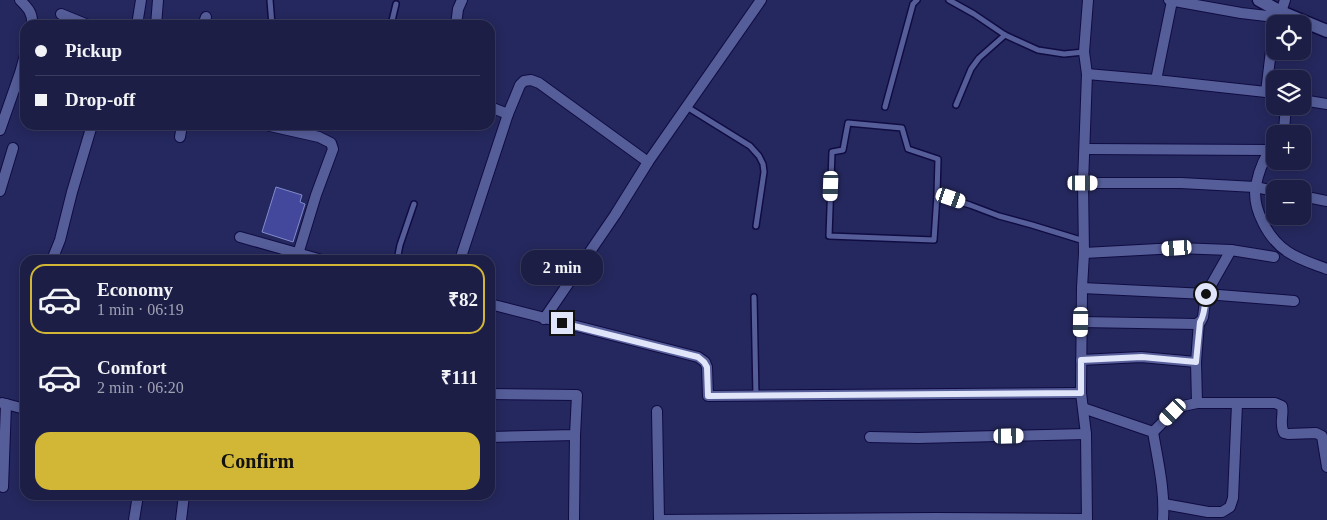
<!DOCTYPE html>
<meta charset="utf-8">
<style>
body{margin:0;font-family:"Times New Roman",serif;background:#292b51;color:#f1f3f6;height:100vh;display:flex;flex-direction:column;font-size:19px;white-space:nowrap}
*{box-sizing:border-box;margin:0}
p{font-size:16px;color:#a0a2b3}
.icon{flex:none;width:28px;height:28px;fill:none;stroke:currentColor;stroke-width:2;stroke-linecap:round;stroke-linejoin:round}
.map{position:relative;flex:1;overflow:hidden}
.drawer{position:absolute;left:20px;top:255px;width:475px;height:245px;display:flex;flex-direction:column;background:#1c1e46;border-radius:15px;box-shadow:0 2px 12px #0003,0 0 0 1px #3a3c5f}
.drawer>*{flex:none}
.banner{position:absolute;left:20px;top:20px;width:475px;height:110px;border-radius:15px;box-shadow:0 2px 12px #0003,0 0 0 1px #3a3c5f;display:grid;align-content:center;height:110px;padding:0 15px;background:#1c1e46}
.tools{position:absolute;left:1266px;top:15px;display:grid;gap:10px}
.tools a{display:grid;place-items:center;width:45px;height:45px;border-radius:10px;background:#1c1e46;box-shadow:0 2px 12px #0003,0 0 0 1px #3a3c5f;font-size:25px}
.end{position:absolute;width:22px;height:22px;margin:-11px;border:6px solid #e1e5fa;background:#111;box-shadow:0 0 0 2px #111}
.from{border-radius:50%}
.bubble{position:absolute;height:35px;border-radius:15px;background:#1c1e46;box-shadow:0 2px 12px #0003,0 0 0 1px #3a3c5f;font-size:16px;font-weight:700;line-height:35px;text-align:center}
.car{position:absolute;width:15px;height:30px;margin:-15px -8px;border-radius:6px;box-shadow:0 0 4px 1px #0007;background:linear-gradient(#fff 24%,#345 0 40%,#fff 0 76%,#345 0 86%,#fff 0)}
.banner b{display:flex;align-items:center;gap:18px;height:48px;font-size:19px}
.banner b+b{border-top:1px solid #3a3c5f}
.banner i{width:12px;height:12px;background:#f1f3f6}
ul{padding:9px 0 0;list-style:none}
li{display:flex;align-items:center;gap:15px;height:70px;margin:0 10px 8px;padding:0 5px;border:2px solid transparent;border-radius:15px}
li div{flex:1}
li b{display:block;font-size:19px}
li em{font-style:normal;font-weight:700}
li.current{border-color:#d2b736}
li>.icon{width:45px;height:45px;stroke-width:1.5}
.button{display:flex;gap:10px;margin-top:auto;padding:10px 15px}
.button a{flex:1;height:58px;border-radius:15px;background:#d2b736;color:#111;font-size:20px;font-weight:700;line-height:58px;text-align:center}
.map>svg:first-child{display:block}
.building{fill:#43489c;stroke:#828ccc}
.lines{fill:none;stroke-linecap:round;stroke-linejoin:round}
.service-casing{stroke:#100c42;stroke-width:8}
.minor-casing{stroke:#100c42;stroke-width:12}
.tertiary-casing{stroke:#100c42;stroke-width:15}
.service{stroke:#565e9a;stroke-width:5}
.minor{stroke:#565e9a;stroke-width:10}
.tertiary{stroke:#565e9a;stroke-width:12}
.route{stroke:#e1e5fa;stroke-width:6}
</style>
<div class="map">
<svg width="1327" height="520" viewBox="0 0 1327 520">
<rect width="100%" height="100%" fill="#25285e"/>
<!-- building -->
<polygon class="building" points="276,187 302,195 300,202 305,204 293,242 262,232"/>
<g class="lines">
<defs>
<g id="service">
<polyline points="270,0 272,25"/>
<polyline points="949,0 974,14 1005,35 1038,50 1064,54 1084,52"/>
<polyline points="391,25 396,4"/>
<polyline points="956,105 971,69 979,58 1005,35"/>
<polyline points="687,107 750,146 759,156 763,164 764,172 756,226"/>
<polyline points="885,107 913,4 917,0"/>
<polyline points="937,195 934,240 829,236 832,152 843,150 848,123 902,128 908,149 938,159 937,195 970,205 999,216 1032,225 1084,241"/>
<polyline points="397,260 400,245 414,204"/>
<polyline points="754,297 756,396"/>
</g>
<g id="minor">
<path d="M20,0C28,8 33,13 32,25"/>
<polyline points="1169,0 1241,13 1275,17 1281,12 1285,0"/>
<polyline points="61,14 88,25"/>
<polyline points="137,25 141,0"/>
<polyline points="156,25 158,0"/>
<polyline points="203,25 206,17"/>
<polyline points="456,25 458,9 462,0"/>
<polyline points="1087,74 1156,80 1266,92 1275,94"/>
<polyline points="1156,80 1172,1"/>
<polyline points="1266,92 1275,17"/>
<polyline points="1302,100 1327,104"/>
<polyline points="490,107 508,114"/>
<polyline points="266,125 319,137 331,143 333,149 316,195 298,254"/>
<polyline points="0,130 20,73 25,55"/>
<polyline points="1282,134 1284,130 1286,106"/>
<polyline points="180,137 182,125"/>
<path d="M1275,143C1265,155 1259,170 1256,185C1251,208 1269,240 1288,252C1300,260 1314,264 1327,269"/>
<polyline points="1085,149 1270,150"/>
<polyline points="1083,183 1181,183 1255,187 1275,191"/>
<polyline points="0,191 13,148"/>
<polyline points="1302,196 1327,201"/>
<polyline points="240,237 322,260"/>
<polyline points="1084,253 1177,248 1231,250 1274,257"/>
<polyline points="52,260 60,240 72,192 92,125"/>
<polyline points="460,260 508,114 520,85 524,81 531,80 539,83 648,162"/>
<polyline points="1082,288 1206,294 1294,301"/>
<polyline points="490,304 698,357 705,362 707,367 708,396 1081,393"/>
<polyline points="544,319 615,215 648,162 761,0"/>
<polyline points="1081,322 1197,324 1201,321 1203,317 1206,294 1231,250"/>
<polyline points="1081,360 1141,357 1196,362"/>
<polyline points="490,394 577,395 575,435 490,437"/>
<polyline points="2,403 25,409"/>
<polyline points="1197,403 1196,362 1199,322"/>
<path d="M1083,408L1153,432C1158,462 1165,490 1163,520"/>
<polyline points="657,411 659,520"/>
<path d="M1153,432L1173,412L1183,406L1197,403H1275L1282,406C1284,415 1279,424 1284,433L1288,434L1316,433L1322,436L1327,467"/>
<polyline points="870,437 918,438 1086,434"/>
<polyline points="3,487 6,404"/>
<polyline points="1164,504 1208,512 1222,512 1230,507 1233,498 1237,404"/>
<polyline points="134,520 138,495"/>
<polyline points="181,520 184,495"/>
<polyline points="574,520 575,435"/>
<polyline points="659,520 936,518 1087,519"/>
<polyline points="1087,520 1086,434 1081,393 1082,288 1084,253 1083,183 1087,74 1084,52 1088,0"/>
</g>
<polyline id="tertiary" points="1259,0 1281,12 1327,31"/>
</defs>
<!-- service casing -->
<use href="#service" class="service-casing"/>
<!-- minor casing -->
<use href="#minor" class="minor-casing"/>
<!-- tertiary casing -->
<use href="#tertiary" class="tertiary-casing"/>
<!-- service -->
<use href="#service" class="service"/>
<!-- minor -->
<use href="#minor" class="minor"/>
<!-- tertiary -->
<use href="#tertiary" class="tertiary"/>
</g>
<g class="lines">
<!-- route -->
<path class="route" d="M562,323L698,357L704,362L707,367L708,396L1081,393V360L1142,357L1196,362L1200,322C1205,315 1205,303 1206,294"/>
</g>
</svg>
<div class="tools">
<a><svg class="icon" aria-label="locate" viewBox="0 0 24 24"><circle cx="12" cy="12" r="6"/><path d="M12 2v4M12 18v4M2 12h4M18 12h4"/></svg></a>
<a><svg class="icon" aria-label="layers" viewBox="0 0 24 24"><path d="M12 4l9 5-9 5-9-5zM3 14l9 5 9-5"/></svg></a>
<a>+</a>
<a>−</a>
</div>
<i class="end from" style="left:1206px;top:294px"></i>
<i class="end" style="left:562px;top:323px"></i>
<div class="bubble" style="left:521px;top:250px;width:82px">2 min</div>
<i class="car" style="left:1083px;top:183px;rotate:90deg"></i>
<i class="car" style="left:831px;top:186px;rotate:182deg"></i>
<i class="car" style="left:951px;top:198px;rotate:109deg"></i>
<i class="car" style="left:1177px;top:248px;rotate:266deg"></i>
<i class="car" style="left:1081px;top:322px;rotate:181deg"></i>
<i class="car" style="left:1173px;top:412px;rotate:224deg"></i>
<i class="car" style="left:1009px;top:436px;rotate:89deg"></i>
<div class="banner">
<b><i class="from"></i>Pickup</b>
<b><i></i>Drop-off</b>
</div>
<section class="drawer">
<ul>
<li class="current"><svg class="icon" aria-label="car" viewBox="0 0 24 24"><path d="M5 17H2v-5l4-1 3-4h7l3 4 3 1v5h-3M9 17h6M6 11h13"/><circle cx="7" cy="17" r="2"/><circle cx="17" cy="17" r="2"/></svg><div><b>Economy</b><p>1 min · 06:19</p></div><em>₹82</em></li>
<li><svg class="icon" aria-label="car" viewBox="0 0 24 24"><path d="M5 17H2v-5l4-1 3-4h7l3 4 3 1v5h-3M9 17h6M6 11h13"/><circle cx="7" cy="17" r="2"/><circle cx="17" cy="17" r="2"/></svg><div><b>Comfort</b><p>2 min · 06:20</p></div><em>₹111</em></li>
</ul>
<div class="button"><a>Confirm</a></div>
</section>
</div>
